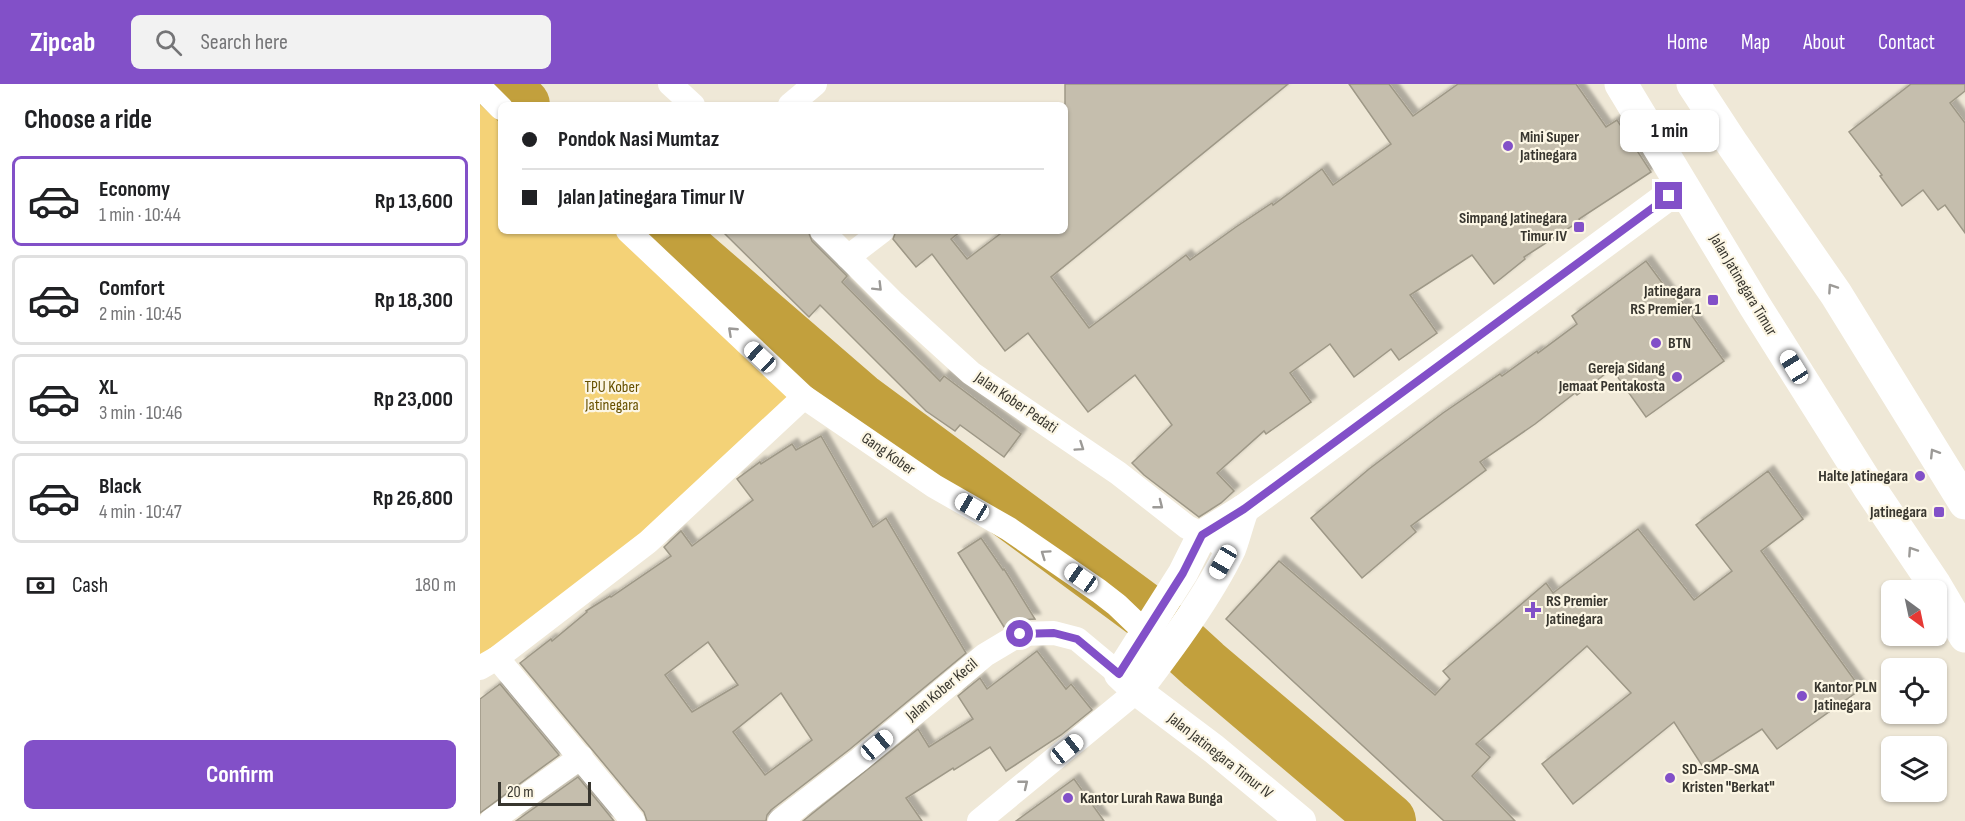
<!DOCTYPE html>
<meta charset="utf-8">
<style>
body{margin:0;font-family:"Sofia Sans Condensed",sans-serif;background:#f2f2f2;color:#202124;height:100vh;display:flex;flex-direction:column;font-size:22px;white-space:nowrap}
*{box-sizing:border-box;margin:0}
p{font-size:20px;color:#757577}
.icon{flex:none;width:33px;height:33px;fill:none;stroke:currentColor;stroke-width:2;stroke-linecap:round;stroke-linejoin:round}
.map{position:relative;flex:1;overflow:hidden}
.sheet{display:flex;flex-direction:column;background:#fff;width:480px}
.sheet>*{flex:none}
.top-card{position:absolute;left:18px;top:18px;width:570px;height:132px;border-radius:9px;box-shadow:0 2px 4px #0004;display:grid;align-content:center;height:132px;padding:0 24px;background:#fff}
.needle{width:39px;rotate:147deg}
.controls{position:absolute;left:1401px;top:496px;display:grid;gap:12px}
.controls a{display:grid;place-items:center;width:66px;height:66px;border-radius:9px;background:#fff;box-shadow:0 2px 4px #0004;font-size:30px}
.scale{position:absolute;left:18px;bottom:15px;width:93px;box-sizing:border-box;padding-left:6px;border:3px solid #38362f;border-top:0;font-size:16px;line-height:21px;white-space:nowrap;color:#38362f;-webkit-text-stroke:4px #fcf6e4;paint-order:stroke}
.end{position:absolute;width:27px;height:27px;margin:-14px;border:8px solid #8250c8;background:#fff;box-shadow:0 0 0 3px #fff}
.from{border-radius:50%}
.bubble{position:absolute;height:42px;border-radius:9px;background:#fff;box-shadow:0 2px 4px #0004;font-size:20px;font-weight:700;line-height:42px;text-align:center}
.car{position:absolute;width:18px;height:36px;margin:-18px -9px;border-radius:8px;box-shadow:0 0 4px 2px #0007;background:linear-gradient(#fff 24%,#345 0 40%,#fff 0 76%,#345 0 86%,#fff 0)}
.top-card b{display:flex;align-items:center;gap:21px;height:57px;font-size:22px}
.top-card b+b{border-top:2px solid #e0e0e0}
.top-card i{width:15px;height:15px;background:#202124}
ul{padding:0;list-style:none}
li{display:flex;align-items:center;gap:18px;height:90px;margin:0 12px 9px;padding:0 12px;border:3px solid #e0e0e0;border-radius:9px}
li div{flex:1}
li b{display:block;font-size:22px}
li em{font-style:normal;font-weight:700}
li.on{border-color:#8250c8}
li>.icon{width:54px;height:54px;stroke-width:1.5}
h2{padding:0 24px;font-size:27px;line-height:72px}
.pay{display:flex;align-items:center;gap:15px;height:66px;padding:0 24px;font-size:22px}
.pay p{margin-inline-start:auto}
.button{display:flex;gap:12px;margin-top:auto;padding:12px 24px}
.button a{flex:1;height:69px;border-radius:9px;background:#8250c8;color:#fff;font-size:24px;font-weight:700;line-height:69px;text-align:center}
header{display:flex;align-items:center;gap:36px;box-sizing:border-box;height:84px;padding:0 30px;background:#8250c8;color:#fff}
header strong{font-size:28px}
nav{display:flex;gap:33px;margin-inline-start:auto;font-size:21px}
.search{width:420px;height:54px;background:#f2f2f2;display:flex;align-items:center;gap:15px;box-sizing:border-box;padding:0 21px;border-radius:9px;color:#757577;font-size:22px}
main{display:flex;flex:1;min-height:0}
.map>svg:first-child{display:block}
.green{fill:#f4d277}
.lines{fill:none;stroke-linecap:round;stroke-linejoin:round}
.river{stroke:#c2a03d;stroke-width:56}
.building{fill:#c5bead;stroke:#9e9887;stroke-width:1.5;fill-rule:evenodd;filter:url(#shadow)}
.minor{stroke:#fff;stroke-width:24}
.tertiary{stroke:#fff;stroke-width:30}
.primary{stroke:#fff;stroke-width:33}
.oneway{stroke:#9c9a97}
.route{stroke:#8250c8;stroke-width:8}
.poi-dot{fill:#8250c8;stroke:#fcf6e4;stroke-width:2}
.labels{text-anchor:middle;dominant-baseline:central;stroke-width:4.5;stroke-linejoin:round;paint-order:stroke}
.poi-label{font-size:16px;font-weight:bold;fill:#38362f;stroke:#fcf6e4;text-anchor:start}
.street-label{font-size:16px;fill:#38362f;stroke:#fcf6e4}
.park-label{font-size:16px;fill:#685100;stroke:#fcf6e4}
</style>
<header>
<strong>Zipcab</strong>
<div class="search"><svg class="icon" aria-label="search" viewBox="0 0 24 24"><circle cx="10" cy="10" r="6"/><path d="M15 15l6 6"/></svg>Search here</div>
<nav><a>Home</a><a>Map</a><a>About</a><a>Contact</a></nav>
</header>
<main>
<section class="sheet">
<h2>Choose a ride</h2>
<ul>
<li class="on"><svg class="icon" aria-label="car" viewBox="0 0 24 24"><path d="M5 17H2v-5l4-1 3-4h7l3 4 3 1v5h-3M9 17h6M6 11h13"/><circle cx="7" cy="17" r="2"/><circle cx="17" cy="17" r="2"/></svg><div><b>Economy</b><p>1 min · 10:44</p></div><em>Rp 13,600</em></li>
<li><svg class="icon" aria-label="car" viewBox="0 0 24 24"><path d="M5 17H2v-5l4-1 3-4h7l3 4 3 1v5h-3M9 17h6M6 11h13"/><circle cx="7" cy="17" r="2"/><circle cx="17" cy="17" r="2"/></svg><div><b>Comfort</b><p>2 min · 10:45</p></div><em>Rp 18,300</em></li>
<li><svg class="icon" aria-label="car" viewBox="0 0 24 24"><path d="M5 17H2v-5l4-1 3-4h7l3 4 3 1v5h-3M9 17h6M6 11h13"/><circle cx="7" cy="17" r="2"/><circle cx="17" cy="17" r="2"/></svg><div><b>XL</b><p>3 min · 10:46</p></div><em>Rp 23,000</em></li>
<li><svg class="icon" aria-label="car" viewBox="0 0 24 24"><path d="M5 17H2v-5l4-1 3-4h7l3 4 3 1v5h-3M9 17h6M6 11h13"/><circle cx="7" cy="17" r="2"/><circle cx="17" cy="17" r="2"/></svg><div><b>Black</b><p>4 min · 10:47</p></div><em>Rp 26,800</em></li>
</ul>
<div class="pay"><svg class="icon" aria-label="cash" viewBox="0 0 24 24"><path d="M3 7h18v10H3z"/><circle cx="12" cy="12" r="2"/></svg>Cash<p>180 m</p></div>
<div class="button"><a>Confirm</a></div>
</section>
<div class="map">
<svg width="1485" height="737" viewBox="0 0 1485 737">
<defs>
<filter id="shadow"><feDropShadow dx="5.5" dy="-5.5" stdDeviation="1.5" flood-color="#0004"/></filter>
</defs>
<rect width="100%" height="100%" fill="#efe8d7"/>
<!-- green -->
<polygon class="green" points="0,3 21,24 21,147 148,147 324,313 0,584"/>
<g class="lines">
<!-- river -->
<g class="river">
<polyline points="19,0 42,21"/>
<polyline points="184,147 379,316 666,528 724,581 908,737"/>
</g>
</g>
<!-- building -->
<g class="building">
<polygon points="585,0 808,0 571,193 609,244 706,171 710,176 756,143 792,119 793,121 842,85 853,101 911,60 869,0 909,0 933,32 978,0 1096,0 1126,43 1137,36 1171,88 1099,135 1100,137 1044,173 1045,175 1014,200 992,171 930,211 957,249 919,276 911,265 874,293 850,260 810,289 831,318 786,350 784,347 737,389 754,407 741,419 719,433 664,391 652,379 692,341 655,291 608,328 548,249 525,267 452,170 436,183 413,155 416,147 481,147 471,155 487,175 524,147 585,147"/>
<polygon points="1431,0 1485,0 1485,7 1470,19 1485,39 1485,149 1465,121 1458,126 1443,106 1422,122 1400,92 1402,91 1369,48"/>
<polygon points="242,147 328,147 332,157 367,192 362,198 460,297 464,292 541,350 524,373 480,341 475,347 446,327 340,221 329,233"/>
<polygon points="1166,177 1194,215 1198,212 1244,277 1166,333 1132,285 1097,311 1095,309 1055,340 1000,378 1006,386 931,442 936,448 882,494 831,434 889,385 963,329 1020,290 1022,292 1057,267 1058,269 1097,240 1092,232"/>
<path d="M341,352L393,443L406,434L486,569L370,665L291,726L287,731L286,737H167L164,728L40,579L71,555L72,557L107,528L106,527L130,512L131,513L191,472L184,463L201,447L212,462L273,416L257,395L280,378L281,380L312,360L316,366ZM228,558L258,601L212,628L185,591ZM301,609L332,656L285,691L253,648Z"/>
<polygon points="1288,387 1323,435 1281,467 1381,605 1297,665 1282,645 1223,683 1194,638 1093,720 1062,680 1151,609 1107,562 996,660 1010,673 992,692 1035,737 964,737 746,535 799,477 955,611 970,595 963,587 1066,499 1073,509 1158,445 1214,516 1252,487 1216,441"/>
<polygon points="501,454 523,486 524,485 555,535 539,536 524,543 478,469"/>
<polygon points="557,567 586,605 591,600 612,626 581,651 526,687 510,663 474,686 473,684 426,714 442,737 323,737 438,645 449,663 493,635 478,612 500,594 507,605"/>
<polygon points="20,600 79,671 0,729 0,615"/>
<polygon points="98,693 134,737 36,737"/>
<polygon points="594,695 624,737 536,737"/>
</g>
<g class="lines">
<!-- minor -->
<g class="minor">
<polyline points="190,0 213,21"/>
<polyline points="0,3 21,24"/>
<polyline points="310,21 335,0"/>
<polyline points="148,147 324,313 454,402 529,445 619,507 637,521 661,544 679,556"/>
<polyline points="342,147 414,219 491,289 638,389 707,443 737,458"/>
<polyline points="368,173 402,147"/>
<polyline points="17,574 153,737"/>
<polyline points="0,584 17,574 168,458 324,313"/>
<polyline points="11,737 101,673"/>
<polyline points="300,737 379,676 505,571 540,550 574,549 597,555 639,590"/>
<polyline points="499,737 657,607"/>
</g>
<!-- tertiary -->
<g class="tertiary">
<path d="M657,607C689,565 728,513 751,465C756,452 759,438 764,425"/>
<polyline points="821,737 734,665 657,607 639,590 703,489 722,451 764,425 1203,101"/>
</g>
<!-- primary -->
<g class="primary">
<polyline points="1141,0 1275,222 1389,403 1455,501 1485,552"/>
<polyline points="1213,0 1253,61 1356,210 1485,419"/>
</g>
</g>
<!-- one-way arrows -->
<defs><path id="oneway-chevron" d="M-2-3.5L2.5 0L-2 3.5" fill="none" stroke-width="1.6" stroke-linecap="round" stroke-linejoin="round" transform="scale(1.5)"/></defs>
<g class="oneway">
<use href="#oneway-chevron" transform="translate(398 203) rotate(45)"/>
<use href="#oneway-chevron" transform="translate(1352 204) rotate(-124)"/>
<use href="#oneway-chevron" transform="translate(252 247) rotate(-137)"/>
<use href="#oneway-chevron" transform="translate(600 363) rotate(34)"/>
<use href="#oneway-chevron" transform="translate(1454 369) rotate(-122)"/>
<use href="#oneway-chevron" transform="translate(679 421) rotate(38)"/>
<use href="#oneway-chevron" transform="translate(1432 467) rotate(-124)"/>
<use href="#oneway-chevron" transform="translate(565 470) rotate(-145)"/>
<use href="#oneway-chevron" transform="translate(544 700) rotate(-39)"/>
</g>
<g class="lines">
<!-- route -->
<polyline class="route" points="540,550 574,549 597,555 639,590 703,489 722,451 764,425 1189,112"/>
</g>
<!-- markers -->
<g class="poi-dot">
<circle cx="1028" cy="62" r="6"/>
<rect x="1093" y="137" width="12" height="12" rx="3"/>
<rect x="1227" y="210" width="12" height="12" rx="3"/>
<circle cx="1176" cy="259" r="6"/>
<circle cx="1197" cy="293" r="6"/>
<circle cx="1440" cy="392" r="6"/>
<rect x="1453" y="422" width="12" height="12" rx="3"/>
<path d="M1050 517h6v6h6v6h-6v6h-6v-6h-6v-6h6z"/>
<circle cx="1322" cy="612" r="6"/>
<circle cx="1190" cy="694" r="6"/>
<circle cx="588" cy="714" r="6"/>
</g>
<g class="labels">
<!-- poi labels -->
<g class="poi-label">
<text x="1040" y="53">Mini Super<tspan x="1040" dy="18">Jatinegara</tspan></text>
<text x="1087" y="134" text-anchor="end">Simpang Jatinegara<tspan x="1087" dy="18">Timur IV</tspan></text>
<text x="1221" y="207" text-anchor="end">Jatinegara<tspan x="1221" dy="18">RS Premier 1</tspan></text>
<text x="1188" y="259">BTN</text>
<text x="1185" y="284" text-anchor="end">Gereja Sidang<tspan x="1185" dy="18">Jemaat Pentakosta</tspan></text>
<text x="1428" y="392" text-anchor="end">Halte Jatinegara</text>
<text x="1447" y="428" text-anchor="end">Jatinegara</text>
<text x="1066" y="517">RS Premier<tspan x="1066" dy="18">Jatinegara</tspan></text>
<text x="1334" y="603">Kantor PLN<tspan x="1334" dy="18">Jatinegara</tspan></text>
<text x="1202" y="685">SD-SMP-SMA<tspan x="1202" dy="18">Kristen "Berkat"</tspan></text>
<text x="600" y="714">Kantor Lurah Rawa Bunga</text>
</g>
<!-- street labels -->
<g class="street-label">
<text transform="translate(1263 201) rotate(59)">Jalan Jatinegara Timur</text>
<text transform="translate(536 319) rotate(34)">Jalan Kober Pedati</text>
<text transform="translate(408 370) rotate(35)">Gang Kober</text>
<text transform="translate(462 606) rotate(-40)">Jalan Kober Kecil</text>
<text transform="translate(740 672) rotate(38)">Jalan Jatinegara Timur IV</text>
</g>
<!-- park labels -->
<g class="park-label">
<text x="132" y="303">TPU Kober<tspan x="132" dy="18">Jatinegara</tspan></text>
</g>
</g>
</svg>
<div class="controls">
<a><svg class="needle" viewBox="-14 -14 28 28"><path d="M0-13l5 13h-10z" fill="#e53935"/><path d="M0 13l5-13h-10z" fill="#757577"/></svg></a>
<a><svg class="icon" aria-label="locate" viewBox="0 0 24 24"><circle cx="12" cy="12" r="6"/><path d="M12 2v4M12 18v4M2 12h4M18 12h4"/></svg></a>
<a><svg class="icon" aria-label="layers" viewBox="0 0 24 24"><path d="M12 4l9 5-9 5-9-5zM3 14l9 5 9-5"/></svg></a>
</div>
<div class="scale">20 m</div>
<i class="end from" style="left:540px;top:550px"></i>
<i class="end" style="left:1189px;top:112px"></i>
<div class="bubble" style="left:1140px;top:26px;width:99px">1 min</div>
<i class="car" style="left:280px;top:273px;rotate:313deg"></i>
<i class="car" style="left:1314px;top:283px;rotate:328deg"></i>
<i class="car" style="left:492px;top:423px;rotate:300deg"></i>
<i class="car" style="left:743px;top:478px;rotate:210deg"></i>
<i class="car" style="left:601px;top:494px;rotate:305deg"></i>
<i class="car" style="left:397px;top:661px;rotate:50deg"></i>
<i class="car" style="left:587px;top:665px;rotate:51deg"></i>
<div class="top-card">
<b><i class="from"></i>Pondok Nasi Mumtaz</b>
<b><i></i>Jalan Jatinegara Timur IV</b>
</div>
</div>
</main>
